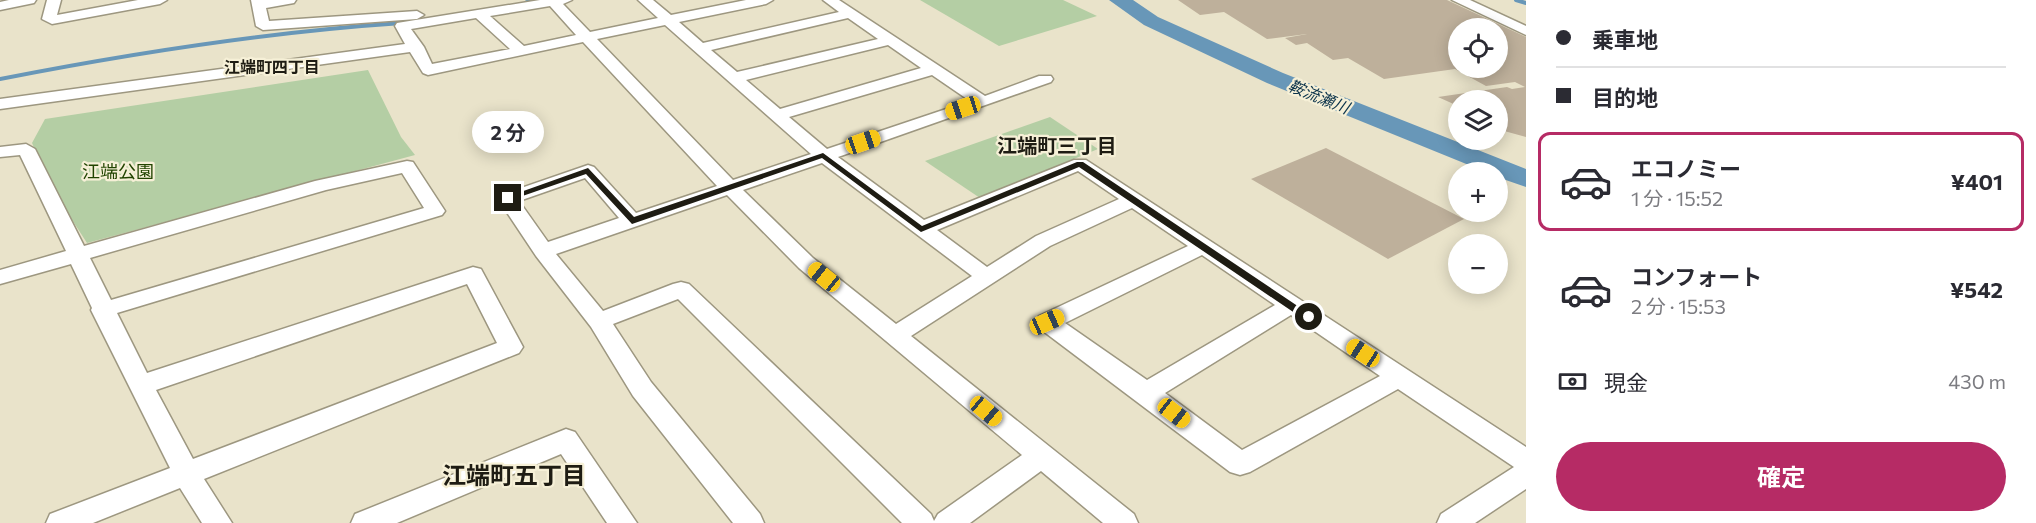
<!DOCTYPE html>
<html lang="ja">
<meta charset="utf-8">
<style>
body{margin:0;font-family:Commissioner,"Noto Sans JP",sans-serif;background:#f2f2f3;color:#2b2b33;height:100vh;display:flex;flex-direction:column;font-size:22px;white-space:nowrap}
*{box-sizing:border-box;margin:0}
p{font-size:20px;color:#7c7c81}
.icon{flex:none;width:33px;height:33px;fill:none;stroke:currentColor;stroke-width:2;stroke-linecap:round;stroke-linejoin:round}
.map{position:relative;flex:1;overflow:hidden}
.drawer{display:flex;flex-direction:column;background:#fff;width:510px}
.drawer>*{flex:none}
.top-card{display:grid;align-content:center;height:132px;padding:0 30px;background:#fff}
.fabs{position:absolute;left:1448px;top:18px;display:grid;gap:12px}
.fabs a{display:grid;place-items:center;width:60px;height:60px;border-radius:50%;background:#fff;box-shadow:0 3px 15px #0003;font-size:30px}
.end{position:absolute;width:27px;height:27px;margin:-14px;border:8px solid #1e1c13;background:#fff;box-shadow:0 0 0 3px #fff}
.from{border-radius:50%}
.bubble{position:absolute;height:42px;border-radius:21px;background:#fff;box-shadow:0 3px 15px #0003;font-size:20px;font-weight:700;line-height:42px;text-align:center}
.car{position:absolute;width:18px;height:36px;margin:-18px -9px;border-radius:8px;box-shadow:0 0 4px 2px #0007;background:linear-gradient(#f5c518 24%,#345 0 40%,#f5c518 0 76%,#345 0 86%,#f5c518 0)}
.top-card b{display:flex;align-items:center;gap:21px;height:57px;font-size:22px}
.top-card b+b{border-top:2px solid #e1e1e2}
.top-card i{width:15px;height:15px;background:#2b2b33}
ul{padding:0;list-style:none}
li{display:flex;align-items:center;gap:18px;height:99px;margin:0 12px 9px;padding:0 18px;border:3px solid transparent;border-radius:12px}
li div{flex:1}
li b{display:block;font-size:22px}
li em{font-style:normal;font-weight:700}
li.current{border-color:#b62b65}
li>.icon{width:54px;height:54px;stroke-width:1.5}
.pay{display:flex;align-items:center;gap:15px;height:66px;padding:0 30px;font-size:22px}
.pay p{margin-inline-start:auto}
.action{display:flex;gap:12px;margin-top:auto;padding:12px 30px}
.action a{flex:1;height:69px;border-radius:36px;background:#b62b65;color:#fff;font-size:24px;font-weight:700;line-height:69px;text-align:center}
main{display:flex;flex:1;min-height:0}
.map>svg:first-child{display:block}
.green{fill:#b4cea4}
.lines{fill:none;stroke-linecap:round;stroke-linejoin:round}
.stream{stroke:#6897b8;stroke-width:4}
.river{fill:#6897b8;fill-rule:evenodd}
.building{fill:#beb09b;fill-rule:evenodd}
.minor-casing{stroke:#9d9780;stroke-width:3}
.minor{fill:#fff;fill-rule:evenodd}
.route{fill:#1e1c13}
.labels{text-anchor:middle;dominant-baseline:central;stroke-width:4.5;stroke-linejoin:round;paint-order:stroke}
.far-neighbourhood-label{font-size:16px;font-weight:bold;fill:#1e1c13;stroke:#f6f0d7}
.far-water-label{font-size:16px;font-style:italic;fill:#0b334b;stroke:#f6f0d7}
.park-label{font-size:18px;fill:#214400;stroke:#f6f0d7}
.neighbourhood-label{font-size:20px;font-weight:bold;fill:#1e1c13;stroke:#f6f0d7}
.near-neighbourhood-label{font-size:24px;font-weight:bold;fill:#1e1c13;stroke:#f6f0d7}
</style>
<main>
<div class="map">
<svg width="1526" height="523" viewBox="0 0 1526 523">
<rect width="100%" height="100%" fill="#e9e3ca"/>
<!-- green -->
<g class="green">
<polygon points="920,0 1063,0 1097,16 999,46"/>
<polygon points="368,70 401,137 415,155 87,243 56,195 32,143 45,119"/>
<polygon points="1050,117 1098,149 980,198 925,161"/>
</g>
<g class="lines">
<!-- stream -->
<g class="stream">
<polyline points="1516,0 1526,3"/>
<polyline points="527,2 540,0"/>
<path d="M0,79C133,53 266,32 402,23"/>
</g>
<!-- river -->
<polygon class="river" points="1109,0 1133,0 1158,17 1283,73 1526,169 1526,187 1497,177 1497,172 1486,172 1267,83 1144,25"/>
</g>
<!-- building -->
<g class="building">
<path d="M1178,0H1447L1526,37V137L1497,129V100H1458V106L1438,97L1507,87L1512,89L1525,87L1515,82L1486,86L1455,69L1384,79L1348,58L1333,60L1307,43L1296,45L1285,38L1307,34L1267,39L1224,12L1200,15ZM1458,28H1497V68H1458Z"/>
<polygon points="1326,148 1464,219 1388,259 1251,179"/>
</g>
<g class="lines">
<defs>
<g id="minor">
<polygon points="9,0 36,0 34,3 0,10 0,2"/>
<polygon points="47,0 61,0 57,15 138,0 167,0 160,4 52,24 42,19"/>
<polygon points="251,0 296,0 294,3 266,8 269,21 417,11 424,15 417,19 263,30 256,26"/>
<path d="M540,0H572L563,4L590,32L658,18L638,0H653L671,15L746,0H773L766,4L679,22L703,43L839,12L823,0H839L985,96L1039,76H1051L1053,79L1051,82L838,157L924,220L1074,160H1086L1526,447V489L1475,523H1437L1441,514L1514,467L1398,389L1250,472L1240,475L1230,472L1039,328L1036,322L1039,316L1188,246L1132,208L1050,246L911,336L1134,514L1138,523H1103L1041,471L970,523H902L678,299L613,324L651,382L760,514L764,523H733L633,396L591,327L536,256L498,199L501,195L588,165L594,167L636,213L717,186L583,42L428,75L423,73L410,52L0,109V99L405,44L395,26L397,23ZM550,6L576,35L524,46L490,16ZM476,18L510,49L432,64L424,47L411,29ZM848,18L878,39L737,72L711,50ZM665,25L811,154L733,180L597,39ZM888,45L921,68L780,109L746,80ZM932,75L970,101L827,149L789,117ZM822,163L972,276L896,324L813,258L743,190ZM1078,171L1119,199L1036,236L987,267L937,230ZM585,178L619,218L548,242L519,201ZM727,195L799,268L1022,455L938,514L934,521L931,514L689,284L681,282L673,284L603,311L556,254ZM1202,255L1275,305L1147,380L1065,323ZM1291,315L1380,376L1242,450L1165,393Z"/>
<polygon points="1452,0 1470,0 1526,26 1526,35"/>
<path d="M26,144L35,149L84,246L315,181L407,161L413,162L445,211L442,215L117,313L147,373L473,267L481,269L523,347L519,353L204,479L232,523H202L180,488L93,523H46L50,514L170,468L91,310L92,308L71,264L0,284V270L66,251L20,155L0,157V147ZM402,173L424,208L111,300L90,258L326,190ZM467,284L497,343L193,459L156,390Z"/>
<polygon points="566,429 575,432 637,523 607,523 561,454 397,523 351,523 355,514"/>
</g>
</defs>
<!-- minor casing -->
<use href="#minor" class="minor-casing"/>
<!-- minor -->
<use href="#minor" class="minor"/>
</g>
<!-- route -->
<polygon class="route" points="823,153 922,226 1077,162 1083,162 1314,317 1305,320 1079,167 921,232 822,158 632,224 586,174 511,200 504,198 588,168 634,217"/>
<g class="labels">
<!-- far-neighbourhood labels -->
<g class="far-neighbourhood-label">
<text x="272" y="66">江端町四丁目</text>
</g>
<!-- far-water labels -->
<g class="far-water-label">
<text transform="translate(1319 96) rotate(22)">鞍流瀬川</text>
</g>
<!-- park labels -->
<g class="park-label">
<text x="118" y="171">江端公園</text>
</g>
<!-- neighbourhood labels -->
<g class="neighbourhood-label">
<text x="1057" y="145">江端町三丁目</text>
</g>
<!-- near-neighbourhood labels -->
<g class="near-neighbourhood-label">
<text x="514" y="474">江端町五丁目</text>
</g>
</g>
</svg>
<div class="fabs">
<a><svg class="icon" aria-label="locate" viewBox="0 0 24 24"><circle cx="12" cy="12" r="6"/><path d="M12 2v4M12 18v4M2 12h4M18 12h4"/></svg></a>
<a><svg class="icon" aria-label="layers" viewBox="0 0 24 24"><path d="M12 4l9 5-9 5-9-5zM3 14l9 5 9-5"/></svg></a>
<a>+</a>
<a>−</a>
</div>
<i class="end from" style="left:1309px;top:317px"></i>
<i class="end" style="left:508px;top:198px"></i>
<div class="bubble" style="left:472px;top:111px;width:72px">2 分</div>
<i class="car" style="left:963px;top:108px;rotate:252deg"></i>
<i class="car" style="left:863px;top:142px;rotate:71deg"></i>
<i class="car" style="left:824px;top:277px;rotate:309deg"></i>
<i class="car" style="left:1047px;top:322px;rotate:66deg"></i>
<i class="car" style="left:1363px;top:353px;rotate:303deg"></i>
<i class="car" style="left:986px;top:411px;rotate:130deg"></i>
<i class="car" style="left:1174px;top:413px;rotate:128deg"></i>
</div>
<section class="drawer">
<div class="top-card">
<b><i class="from"></i>乗車地</b>
<b><i></i>目的地</b>
</div>
<ul>
<li class="current"><svg class="icon" aria-label="car" viewBox="0 0 24 24"><path d="M5 17H2v-5l4-1 3-4h7l3 4 3 1v5h-3M9 17h6M6 11h13"/><circle cx="7" cy="17" r="2"/><circle cx="17" cy="17" r="2"/></svg><div><b>エコノミー</b><p>1 分 · 15:52</p></div><em>¥401</em></li>
<li><svg class="icon" aria-label="car" viewBox="0 0 24 24"><path d="M5 17H2v-5l4-1 3-4h7l3 4 3 1v5h-3M9 17h6M6 11h13"/><circle cx="7" cy="17" r="2"/><circle cx="17" cy="17" r="2"/></svg><div><b>コンフォート</b><p>2 分 · 15:53</p></div><em>¥542</em></li>
</ul>
<div class="pay"><svg class="icon" aria-label="cash" viewBox="0 0 24 24"><path d="M3 7h18v10H3z"/><circle cx="12" cy="12" r="2"/></svg>現金<p>430 m</p></div>
<div class="action"><a>確定</a></div>
</section>
</main>
